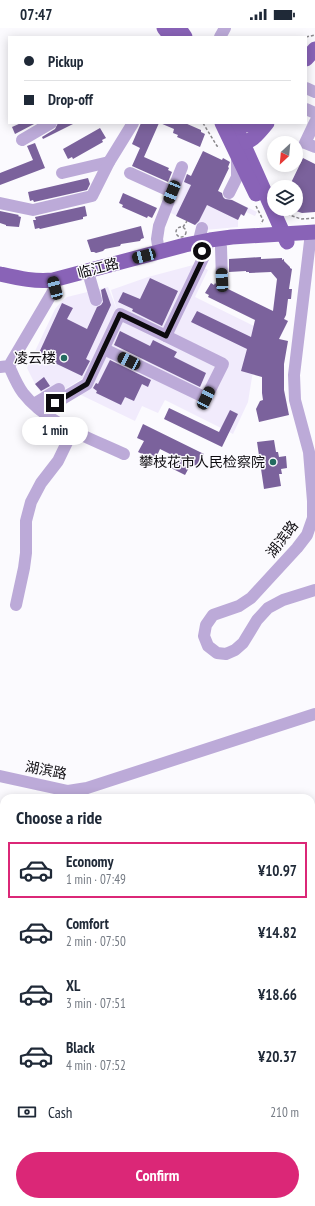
<!DOCTYPE html>
<meta charset="utf-8">
<style>
body{margin:0;font-family:"PT Sans Narrow","Noto Sans SC",sans-serif;background:#f2f2f3;color:#1f2937;height:100vh;display:flex;flex-direction:column;font-size:15px;white-space:nowrap}
*{box-sizing:border-box;margin:0}
p{font-size:13px;color:#747a83}
.icon{flex:none;width:22px;height:22px;fill:none;stroke:currentColor;stroke-width:2;stroke-linecap:round;stroke-linejoin:round}
.map{position:relative;flex:1;overflow:hidden}
.side{position:absolute;left:0px;top:766px;width:315px;height:412px;display:flex;flex-direction:column;background:#fff;border-radius:12px 12px 0 0;box-shadow:0 2px 10px #0003}
.side>*{flex:none}
.banner{position:absolute;left:8px;top:8px;width:299px;height:88px;border-radius:0px;box-shadow:0 2px 10px #0003;display:grid;align-content:center;height:88px;padding:0 16px;background:#fff}
.needle{width:26px;rotate:206deg}
.fabs{position:absolute;left:267px;top:108px;display:grid;gap:8px}
.fabs a{display:grid;place-items:center;width:36px;height:36px;border-radius:50%;background:#fff;box-shadow:0 2px 10px #0003;font-size:20px}
.end{position:absolute;width:18px;height:18px;margin:-9px;border:5px solid #0d0b0f;background:#fff;box-shadow:0 0 0 2px #fff}
.from{border-radius:50%}
.bubble{position:absolute;height:28px;border-radius:14px;background:#fff;box-shadow:0 2px 10px #0003;font-size:13px;font-weight:600;line-height:28px;text-align:center}
.car{position:absolute;width:12px;height:24px;margin:-12px -6px;border-radius:5px;box-shadow:0 0 3px 1px #0007;background:linear-gradient(#222 24%,#8ab4d8 0 40%,#222 0 76%,#8ab4d8 0 86%,#222 0)}
.banner b{display:flex;align-items:center;gap:14px;height:38px;font-size:15px}
.banner b+b{border-top:1px solid #e0e1e3}
.banner i{width:10px;height:10px;background:#1f2937}
ul{padding:0;list-style:none}
li{display:flex;align-items:center;gap:12px;height:56px;margin:0 8px 6px;padding:0 8px;border:2px solid transparent;border-radius:0px}
li div{flex:1}
li b{display:block;font-size:15px}
li em{font-style:normal;font-weight:600}
li.active{border-color:#db2777}
li>.icon{width:36px;height:36px;stroke-width:1.5}
h2{padding:0 16px;font-size:18px;line-height:48px}
.pay{display:flex;align-items:center;gap:10px;height:44px;padding:0 16px;font-size:15px}
.pay p{margin-inline-start:auto}
.primary-button{display:flex;gap:8px;margin-top:auto;padding:8px 16px}
.primary-button a{flex:1;height:46px;border-radius:24px;background:#db2777;color:#fff;font-size:16px;font-weight:600;line-height:46px;text-align:center}
.status{display:flex;justify-content:space-between;align-items:center;height:28px;padding:0 20px;background:#fff;direction:ltr}
.status svg{height:11px;fill:currentColor}
.map>svg:first-child{display:block}
.built{fill:#f1ebfc}
.forest{fill:#bfa5e5}
.building{fill:#7b629c}
.lines{fill:none;stroke-linecap:round;stroke-linejoin:round}
.path{stroke:#8a888c;stroke-width:1.5;stroke-dasharray:3 2;stroke-linecap:butt}
.minor{stroke:#bcaad8;stroke-width:12}
.major{stroke:#8963b7;stroke-width:15}
.major-bridge{stroke:#8963b7;stroke-width:15}
.route{stroke:#0d0b0f;stroke-width:5}
.poi-dot{fill:#246b60;stroke:#fbfafe;stroke-width:1.5}
.labels{text-anchor:middle;dominant-baseline:central;stroke-width:3;stroke-linejoin:round;paint-order:stroke}
.street-label{font-size:14px;fill:#0d0b0f;stroke:#fbfafe}
.poi-label{font-size:14px;fill:#0d0b0f;stroke:#fbfafe;text-anchor:end}
</style>
<div class="status"><b>07:47</b><svg viewBox="0 0 49 12"><path d="M0 12V9h3v3zM5 12V6h3v6zM10 12V3h3v9zM15 12V0h3v12zM26 1h20v11H26zM47 4h2v5h-2z"/></svg></div>
<div class="map">
<svg width="315" height="1178" viewBox="0 0 315 1178">
<rect width="100%" height="100%" fill="#fbfafe"/>
<!-- built -->
<g class="built">
<polygon points="184,145 222,165 222,167 257,184 255,188 246,184 244,188 241,187 238,192 238,199 205,202 167,183"/>
<polygon points="197,236 208,242 195,269 264,303 252,349 248,374 233,406 165,372 158,385 142,378 135,393 81,367 42,366 35,356 27,340 55,281 61,274 67,269 108,259 117,282 85,349 60,364 86,350 117,282 111,262 148,249"/>
</g>
<!-- forest -->
<polygon class="forest" points="0,1024 4,1027 4,1174 168,1174 174,1178 0,1178"/>
<!-- building -->
<g class="building">
<polygon points="21,95 36,95 15,106 12,99"/>
<polygon points="58,95 75,95 43,111 42,109 55,101"/>
<polygon points="141,95 159,95 144,129 169,140 168,142 172,144 168,154 132,138 140,120 132,116"/>
<polygon points="160,95 185,95 201,102 201,104 205,106 200,119 177,109 178,107 173,105 174,101"/>
<polygon points="100,100 106,110 102,112 103,114 73,131 72,129 68,131 63,121"/>
<polygon points="35,115 45,140 0,157 0,145 33,132 27,118"/>
<polygon points="203,123 222,132 223,130 230,134 228,139 229,140 218,163 222,165 223,169 225,171 232,172 248,180 244,188 241,186 238,192 207,177 199,193 195,197 176,188 191,157 184,154 187,146 191,148"/>
<polygon points="303,130 315,136 315,184 302,185 296,183 296,159 289,159"/>
<polygon points="88,150 90,156 87,162 34,174 33,172 30,173 28,164"/>
<polygon points="123,165 157,180 152,190 148,188 147,190 122,179 123,177 119,175"/>
<polygon points="85,178 87,188 83,189 83,191 40,201 39,200 35,201 33,192 36,192 35,189"/>
<polygon points="0,183 19,187 18,188 21,189 19,199 6,198 6,197 0,195"/>
<polygon points="141,198 144,210 141,211 140,213 121,216 120,218 105,221 103,223 96,225 94,224 91,224 87,212"/>
<polygon points="261,229 261,231 282,230 282,232 284,231 284,233 290,239 290,240 292,241 289,261 292,261 291,271 288,271 286,287 284,291 288,293 279,311 288,313 284,336 284,362 289,387 259,394 256,381 260,373 263,372 262,365 262,349 241,343 247,321 191,294 197,283 251,309 255,292 208,269 209,267 205,265 211,255 214,257 215,255 219,259 224,259 273,283 277,251 271,244 249,245 249,244 246,244 246,243 229,244 229,231"/>
<polygon points="150,250 178,263 162,298 132,283 133,281 118,274 123,264 140,271"/>
<polygon points="105,260 111,277 86,331 90,333 82,348 38,327 62,275 73,280 67,291 87,301 97,279 101,277 103,274 101,262"/>
<polygon points="120,303 150,318 153,312 177,324 174,329 206,345 200,359 114,317"/>
<polygon points="110,332 151,352 148,359 142,356 134,373 125,369 121,377 96,365 97,363 93,360 96,355 98,356"/>
<polygon points="44,349 50,358 41,363 35,356"/>
<polygon points="169,380 219,404 230,382 238,386 222,419 164,391"/>
<polygon points="143,396 204,426 198,439 191,436 185,447 169,439 174,428 160,421 155,432 138,424 144,413 137,410"/>
<polygon points="274,412 276,424 278,424 279,429 286,428 287,440 281,441 282,446 279,446 281,458 264,461 257,414"/>
</g>
<g class="lines">
<!-- path -->
<g class="path">
<polyline points="306,9 315,7"/>
<polyline points="203,95 217,118 220,119"/>
<polyline points="256,178 263,192 261,196"/>
<polyline points="287,186 301,191 315,190"/>
<circle cx="181" cy="204" r="5"/>
<polyline points="183,199 187,193"/>
</g>
<!-- minor -->
<g class="minor">
<polyline points="220,9 225,0"/>
<polyline points="306,60 315,64"/>
<polyline points="306,81 315,85"/>
<polyline points="315,94 305,115 315,119"/>
<polyline points="22,112 51,95"/>
<polyline points="62,145 109,134"/>
<polyline points="130,145 172,164"/>
<polyline points="229,165 237,149 237,128"/>
<polyline points="0,175 33,182 92,168 109,134 133,95"/>
<polyline points="311,205 294,347 295,372 309,424 313,473 313,490 307,507 297,520 251,570 239,578 213,587 206,597 204,608 208,618 217,625 226,626 235,622 243,615 257,592 268,580 283,572 315,562"/>
<polyline points="221,219 222,252"/>
<polyline points="201,222 200,208 202,200"/>
<polyline points="159,224 157,211 159,198 182,139"/>
<polyline points="90,251 96,272"/>
<polyline points="104,321 206,370 223,336 166,308"/>
<path d="M9,338C13,347 17,357 23,365C47,396 90,410 124,426"/>
<polyline points="0,339 9,338 55,260 53,252"/>
<polyline points="34,376 59,361"/>
<polyline points="42,383 87,356 120,286 166,308 207,222"/>
<polyline points="16,577 24,540 26,525 26,493 31,474 41,455 58,433 73,402"/>
<polyline points="0,748 68,763 87,760 315,686"/>
<polyline points="311,847 315,846"/>
<polyline points="311,884 315,877"/>
<polyline points="0,930 4,928"/>
<polyline points="0,940 4,944"/>
<polyline points="311,995 315,997"/>
<polyline points="0,1012 4,1015"/>
<polyline points="311,1031 315,1033"/>
<polyline points="311,1105 315,1107"/>
</g>
<!-- major -->
<g class="major">
<polyline points="164,0 171,9"/>
<polyline points="179,0 185,9"/>
<polyline points="306,31 315,21"/>
<polyline points="234,95 287,214"/>
<polyline points="238,95 248,97 253,95"/>
<path d="M235,113C250,119 258,105 267,95"/>
<path d="M0,246C18,250 35,254 53,252L185,217L210,212L232,209L315,204"/>
<polyline points="0,1045 4,1048"/>
<polyline points="187,1174 194,1178"/>
</g>
<!-- major-bridge -->
<polyline class="major-bridge" points="222,95 256,166"/>
</g>
<g class="lines">
<!-- route -->
<polyline class="route" points="55,375 87,356 120,286 166,308 207,222 202,223"/>
</g>
<!-- markers -->
<g class="poi-dot">
<circle cx="64" cy="330" r="4"/>
<circle cx="273" cy="434" r="4"/>
</g>
<g class="labels">
<!-- street labels -->
<g class="street-label">
<text transform="translate(98 240) rotate(-15)">临江路</text>
<text transform="translate(282 511) rotate(-53)">湖滨路</text>
<text transform="translate(46 742) rotate(11)">湖滨路</text>
</g>
<!-- poi labels -->
<g class="poi-label">
<text x="56" y="330">凌云楼</text>
<text x="265" y="434">攀枝花市人民检察院</text>
</g>
</g>
</svg>
<div class="fabs">
<a><svg class="needle" viewBox="-14 -14 28 28"><path d="M0-13l5 13h-10z" fill="#e53935"/><path d="M0 13l5-13h-10z" fill="#747a83"/></svg></a>
<a><svg class="icon" aria-label="layers" viewBox="0 0 24 24"><path d="M12 4l9 5-9 5-9-5zM3 14l9 5 9-5"/></svg></a>
</div>
<i class="end from" style="left:202px;top:223px"></i>
<i class="end" style="left:55px;top:375px"></i>
<div class="bubble" style="left:22px;top:389px;width:66px">1 min</div>
<i class="car" style="left:172px;top:164px;rotate:202deg"></i>
<i class="car" style="left:144px;top:228px;rotate:255deg"></i>
<i class="car" style="left:222px;top:252px;rotate:357deg"></i>
<i class="car" style="left:55px;top:260px;rotate:345deg"></i>
<i class="car" style="left:129px;top:333px;rotate:296deg"></i>
<i class="car" style="left:206px;top:370px;rotate:26deg"></i>
<div class="banner">
<b><i class="from"></i>Pickup</b>
<b><i></i>Drop-off</b>
</div>
<section class="side">
<h2>Choose a ride</h2>
<ul>
<li class="active"><svg class="icon" aria-label="car" viewBox="0 0 24 24"><path d="M5 17H2v-5l4-1 3-4h7l3 4 3 1v5h-3M9 17h6M6 11h13"/><circle cx="7" cy="17" r="2"/><circle cx="17" cy="17" r="2"/></svg><div><b>Economy</b><p>1 min · 07:49</p></div><em>¥10.97</em></li>
<li><svg class="icon" aria-label="car" viewBox="0 0 24 24"><path d="M5 17H2v-5l4-1 3-4h7l3 4 3 1v5h-3M9 17h6M6 11h13"/><circle cx="7" cy="17" r="2"/><circle cx="17" cy="17" r="2"/></svg><div><b>Comfort</b><p>2 min · 07:50</p></div><em>¥14.82</em></li>
<li><svg class="icon" aria-label="car" viewBox="0 0 24 24"><path d="M5 17H2v-5l4-1 3-4h7l3 4 3 1v5h-3M9 17h6M6 11h13"/><circle cx="7" cy="17" r="2"/><circle cx="17" cy="17" r="2"/></svg><div><b>XL</b><p>3 min · 07:51</p></div><em>¥18.66</em></li>
<li><svg class="icon" aria-label="car" viewBox="0 0 24 24"><path d="M5 17H2v-5l4-1 3-4h7l3 4 3 1v5h-3M9 17h6M6 11h13"/><circle cx="7" cy="17" r="2"/><circle cx="17" cy="17" r="2"/></svg><div><b>Black</b><p>4 min · 07:52</p></div><em>¥20.37</em></li>
</ul>
<div class="pay"><svg class="icon" aria-label="cash" viewBox="0 0 24 24"><path d="M3 7h18v10H3z"/><circle cx="12" cy="12" r="2"/></svg>Cash<p>210 m</p></div>
<div class="primary-button"><a>Confirm</a></div>
</section>
</div>
